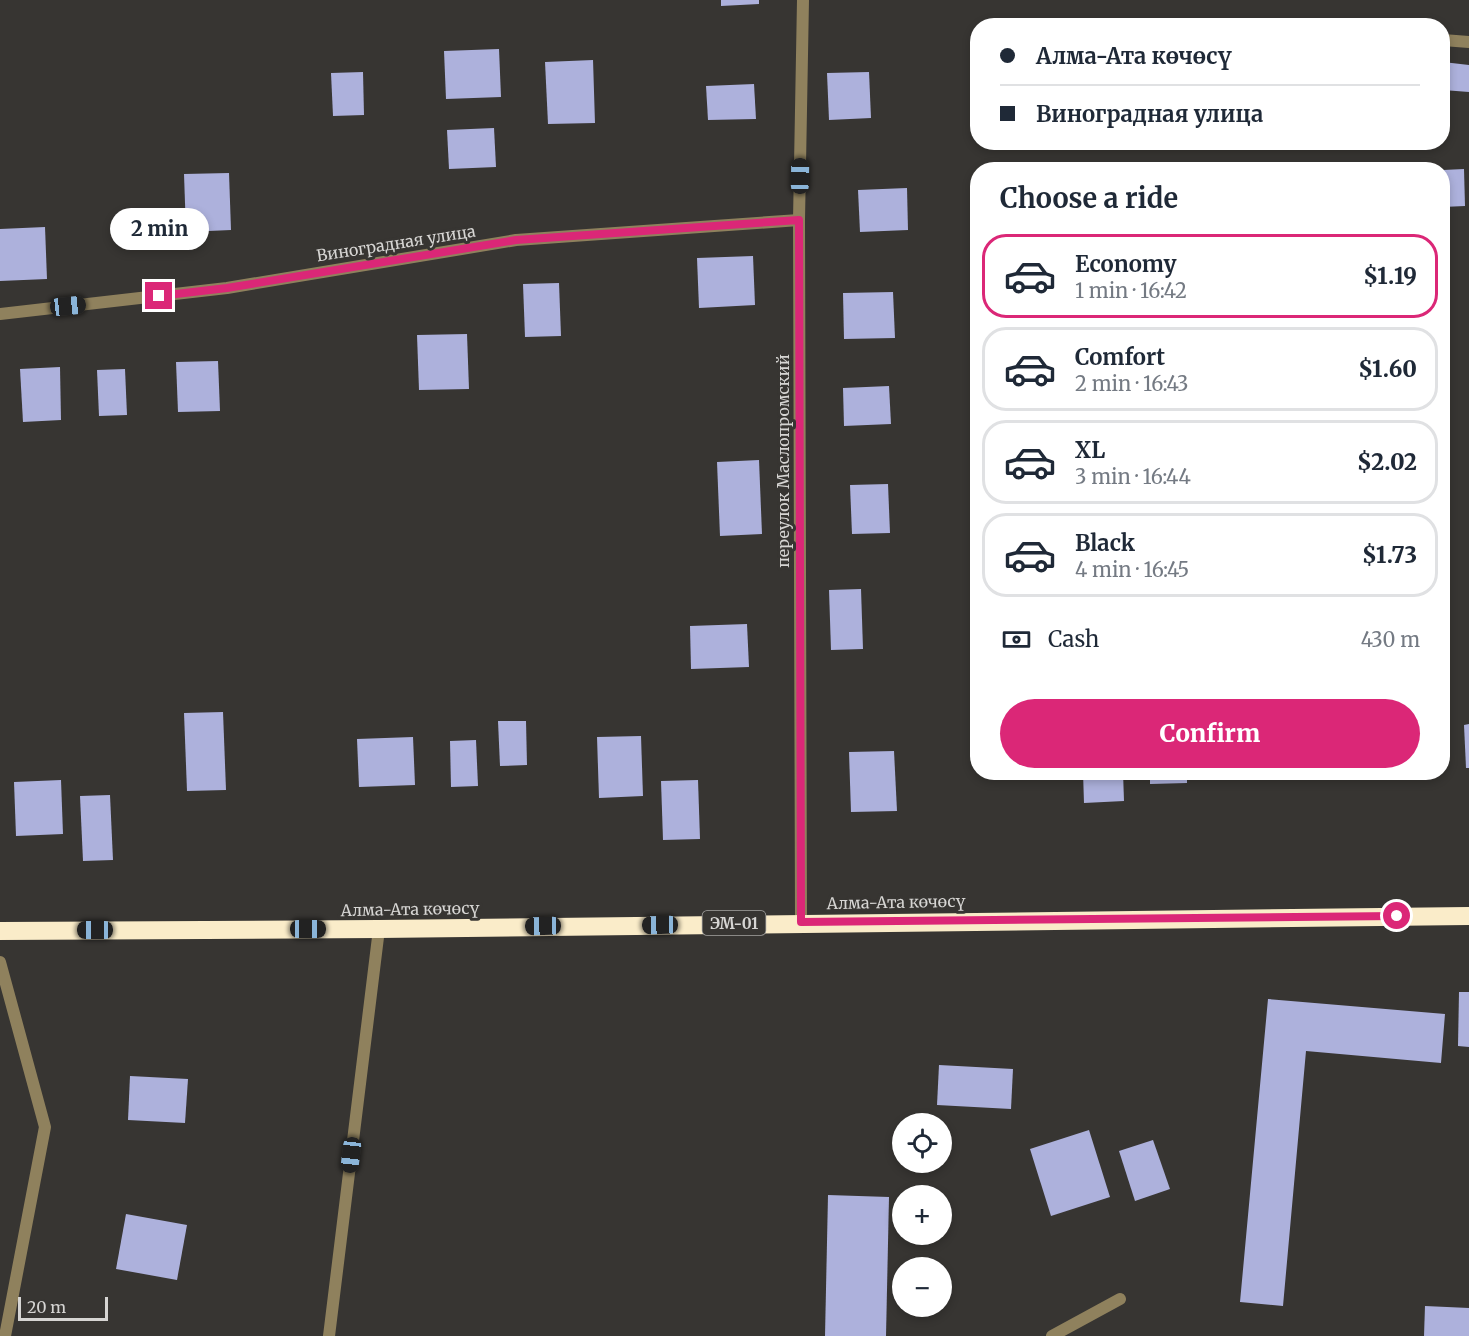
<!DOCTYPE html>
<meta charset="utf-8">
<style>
body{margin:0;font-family:Merriweather,serif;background:#f2f2f3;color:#1f2937;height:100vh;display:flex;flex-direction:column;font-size:22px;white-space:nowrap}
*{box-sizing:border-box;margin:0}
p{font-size:20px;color:#747a83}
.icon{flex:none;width:33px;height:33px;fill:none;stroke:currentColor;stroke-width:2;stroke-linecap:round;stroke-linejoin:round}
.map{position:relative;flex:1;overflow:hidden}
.sheet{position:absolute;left:970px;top:162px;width:480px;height:618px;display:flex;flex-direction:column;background:#fff;border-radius:24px;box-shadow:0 3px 9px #0003}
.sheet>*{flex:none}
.banner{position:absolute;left:970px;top:18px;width:480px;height:132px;border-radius:24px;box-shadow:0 3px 9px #0003;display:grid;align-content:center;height:132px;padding:0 30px;background:#fff}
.tools{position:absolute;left:892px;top:1113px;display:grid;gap:12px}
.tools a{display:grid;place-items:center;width:60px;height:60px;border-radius:50%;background:#fff;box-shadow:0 3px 9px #0003;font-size:30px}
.scale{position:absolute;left:18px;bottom:15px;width:90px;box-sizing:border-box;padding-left:6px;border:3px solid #d6d5d3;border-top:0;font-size:16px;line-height:21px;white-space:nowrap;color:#d6d5d3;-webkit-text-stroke:4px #373532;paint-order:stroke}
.end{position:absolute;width:27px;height:27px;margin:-14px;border:8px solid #db2777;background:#fff;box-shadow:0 0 0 3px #fff}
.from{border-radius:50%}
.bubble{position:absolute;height:42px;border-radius:21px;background:#fff;box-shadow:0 3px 9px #0003;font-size:20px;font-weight:800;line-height:42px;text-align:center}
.car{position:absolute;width:18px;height:36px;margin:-18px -9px;border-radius:8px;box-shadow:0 0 4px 2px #0007;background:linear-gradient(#222 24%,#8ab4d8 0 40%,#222 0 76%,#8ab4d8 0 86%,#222 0)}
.banner b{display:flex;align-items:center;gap:21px;height:57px;font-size:22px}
.banner b+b{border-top:2px solid #e0e1e3}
.banner i{width:15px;height:15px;background:#1f2937}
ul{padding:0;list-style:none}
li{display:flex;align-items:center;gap:18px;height:84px;margin:0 12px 9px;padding:0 18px;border:3px solid #e0e1e3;border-radius:24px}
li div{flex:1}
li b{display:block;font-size:22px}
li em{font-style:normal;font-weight:800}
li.selected{border-color:#db2777}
li>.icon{width:54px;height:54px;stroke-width:1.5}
h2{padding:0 30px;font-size:27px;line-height:72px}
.pay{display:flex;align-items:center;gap:15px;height:66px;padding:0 30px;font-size:22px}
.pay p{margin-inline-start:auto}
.primary-button{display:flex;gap:12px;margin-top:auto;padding:12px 30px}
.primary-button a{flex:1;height:69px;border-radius:36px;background:#db2777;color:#fff;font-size:24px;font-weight:800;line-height:69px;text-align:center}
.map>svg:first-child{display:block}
.building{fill:#adb1dc}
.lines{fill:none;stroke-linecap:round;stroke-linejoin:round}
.lane{stroke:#8f815d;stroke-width:12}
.street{stroke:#8f815d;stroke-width:12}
.highway{stroke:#faecc9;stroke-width:18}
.route{stroke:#db2777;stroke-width:8}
.labels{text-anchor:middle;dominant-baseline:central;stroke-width:6;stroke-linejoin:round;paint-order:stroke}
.shield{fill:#373532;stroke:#a6a5a3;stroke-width:1.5}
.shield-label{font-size:15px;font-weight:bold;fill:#d6d5d3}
.street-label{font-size:16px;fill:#d6d5d3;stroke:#373532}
</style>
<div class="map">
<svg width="1469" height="1336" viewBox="0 0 1469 1336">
<rect width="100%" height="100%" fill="#373532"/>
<!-- building -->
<g class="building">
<polygon points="721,0 759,0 759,4 721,6"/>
<polygon points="499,49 501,97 446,99 444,51"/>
<polygon points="593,60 595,123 548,124 545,62"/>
<polygon points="1443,62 1469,65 1469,92 1443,90"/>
<polygon points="363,72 364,115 333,116 331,73"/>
<polygon points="869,72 871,118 829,120 827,73"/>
<polygon points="754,84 756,119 708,120 706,86"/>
<polygon points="494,128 496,167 449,169 447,130"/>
<polygon points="1464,169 1465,206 1443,207 1443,170"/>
<polygon points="229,173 231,230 186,232 184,174"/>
<polygon points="907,188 908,230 860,232 858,190"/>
<polygon points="45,227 47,279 0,281 0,229"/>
<polygon points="753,256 755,305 699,308 697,258"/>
<polygon points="559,283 561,336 525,337 523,284"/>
<polygon points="893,292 895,338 844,339 843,293"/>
<polygon points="467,334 469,389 419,390 417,335"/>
<polygon points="218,361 220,411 178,412 176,362"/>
<polygon points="60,367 61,420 23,422 20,369"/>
<polygon points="125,369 127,415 99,416 97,370"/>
<polygon points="889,386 891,424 844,426 843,388"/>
<polygon points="759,460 762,534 720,536 717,462"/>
<polygon points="888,484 890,533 852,534 850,485"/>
<polygon points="861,589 863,649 831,650 829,590"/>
<polygon points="747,624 749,667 691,669 690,626"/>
<polygon points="973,677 978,677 978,722 975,722"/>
<polygon points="223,712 226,790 187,791 184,713"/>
<polygon points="498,721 526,721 527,765 500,766"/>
<polygon points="1469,724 1469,768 1466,768 1464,725"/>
<polygon points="641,736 643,796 599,798 597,737"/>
<polygon points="413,737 415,785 359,787 357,739"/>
<polygon points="476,740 478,786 451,787 450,741"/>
<polygon points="894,751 897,811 851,812 849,752"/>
<polygon points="1083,772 1123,772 1124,801 1084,803"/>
<polygon points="1150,772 1187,772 1187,783 1150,784"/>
<polygon points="61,780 63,834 16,836 14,782"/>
<polygon points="698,780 700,839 663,840 661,781"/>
<polygon points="110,795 113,860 83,861 80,796"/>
<polygon points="1459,992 1469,992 1469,1047 1458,1046"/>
<polygon points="1268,999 1445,1014 1441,1063 1306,1051 1283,1306 1240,1302"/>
<polygon points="939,1065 1013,1069 1011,1109 937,1105"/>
<polygon points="130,1076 188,1079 185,1123 128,1120"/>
<polygon points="1089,1130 1110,1197 1051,1216 1030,1149"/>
<polygon points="1153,1140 1170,1189 1135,1201 1119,1151"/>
<polygon points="828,1195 889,1197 886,1336 825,1336"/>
<polygon points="126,1214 187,1225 177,1280 116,1269"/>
<polygon points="1425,1306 1469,1308 1469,1336 1424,1336"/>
</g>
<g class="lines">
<!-- lane -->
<polyline class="lane" points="1052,1336 1120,1299"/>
<!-- street -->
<g class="street">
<polyline points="1443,40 1469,42"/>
<polyline points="0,314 227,288 516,240 799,220"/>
<polyline points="801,922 799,220 803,0"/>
<polyline points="0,962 45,1127 5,1336"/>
<polyline points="329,1336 379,929"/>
</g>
<!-- highway -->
<polyline class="highway" points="0,931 379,929 1469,916"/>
</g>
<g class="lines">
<!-- route -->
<polyline class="route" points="159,296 227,288 516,240 799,220 801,922 1397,916"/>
</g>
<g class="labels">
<!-- shield labels -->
<rect class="shield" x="702.5" y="911" width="63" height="24" rx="4.5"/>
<g class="shield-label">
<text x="734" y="923">ЭМ-01</text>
</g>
<!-- street labels -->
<g class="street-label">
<text transform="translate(396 243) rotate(-9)">Виноградная улица</text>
<text transform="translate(783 461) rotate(-90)">переулок Маслопромский</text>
<text transform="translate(896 902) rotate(-1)">Алма-Ата көчөсү</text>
<text transform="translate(410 909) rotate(-1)">Алма-Ата көчөсү</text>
</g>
</g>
</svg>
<div class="tools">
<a><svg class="icon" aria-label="locate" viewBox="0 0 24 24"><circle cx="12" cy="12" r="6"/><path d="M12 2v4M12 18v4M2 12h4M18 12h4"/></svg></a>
<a>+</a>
<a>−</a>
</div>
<div class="scale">20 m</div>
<i class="end from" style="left:1397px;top:916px"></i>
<i class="end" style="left:159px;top:296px"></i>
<div class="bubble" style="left:110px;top:208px;width:99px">2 min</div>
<i class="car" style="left:800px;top:176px;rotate:1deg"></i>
<i class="car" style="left:68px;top:306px;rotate:84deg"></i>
<i class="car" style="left:660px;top:925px;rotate:269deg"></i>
<i class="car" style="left:543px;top:926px;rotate:269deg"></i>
<i class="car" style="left:308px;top:929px;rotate:90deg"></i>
<i class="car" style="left:95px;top:930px;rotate:270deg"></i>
<i class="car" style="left:351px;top:1155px;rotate:187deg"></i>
<div class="banner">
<b><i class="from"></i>Алма-Ата көчөсү</b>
<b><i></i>Виноградная улица</b>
</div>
<section class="sheet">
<h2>Choose a ride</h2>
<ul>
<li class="selected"><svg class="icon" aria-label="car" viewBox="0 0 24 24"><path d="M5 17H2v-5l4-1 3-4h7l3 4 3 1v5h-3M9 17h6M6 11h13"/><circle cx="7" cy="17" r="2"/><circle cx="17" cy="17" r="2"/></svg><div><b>Economy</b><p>1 min · 16:42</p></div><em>$1.19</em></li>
<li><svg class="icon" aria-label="car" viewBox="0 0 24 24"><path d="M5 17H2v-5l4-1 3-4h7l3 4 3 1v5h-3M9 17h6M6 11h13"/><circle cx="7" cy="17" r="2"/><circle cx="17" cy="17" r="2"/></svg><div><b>Comfort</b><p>2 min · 16:43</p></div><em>$1.60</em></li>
<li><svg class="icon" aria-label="car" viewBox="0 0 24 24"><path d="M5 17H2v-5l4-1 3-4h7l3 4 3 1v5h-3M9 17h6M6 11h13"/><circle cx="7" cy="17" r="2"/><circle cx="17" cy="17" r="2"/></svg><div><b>XL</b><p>3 min · 16:44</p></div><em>$2.02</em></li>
<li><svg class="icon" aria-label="car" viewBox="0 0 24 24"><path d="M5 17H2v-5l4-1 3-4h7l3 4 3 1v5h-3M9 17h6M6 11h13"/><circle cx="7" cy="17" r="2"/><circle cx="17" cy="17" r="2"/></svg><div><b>Black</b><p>4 min · 16:45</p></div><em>$1.73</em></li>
</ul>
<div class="pay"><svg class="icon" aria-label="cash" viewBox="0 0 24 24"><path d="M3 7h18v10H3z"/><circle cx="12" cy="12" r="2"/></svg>Cash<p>430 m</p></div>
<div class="primary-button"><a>Confirm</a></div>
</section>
</div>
